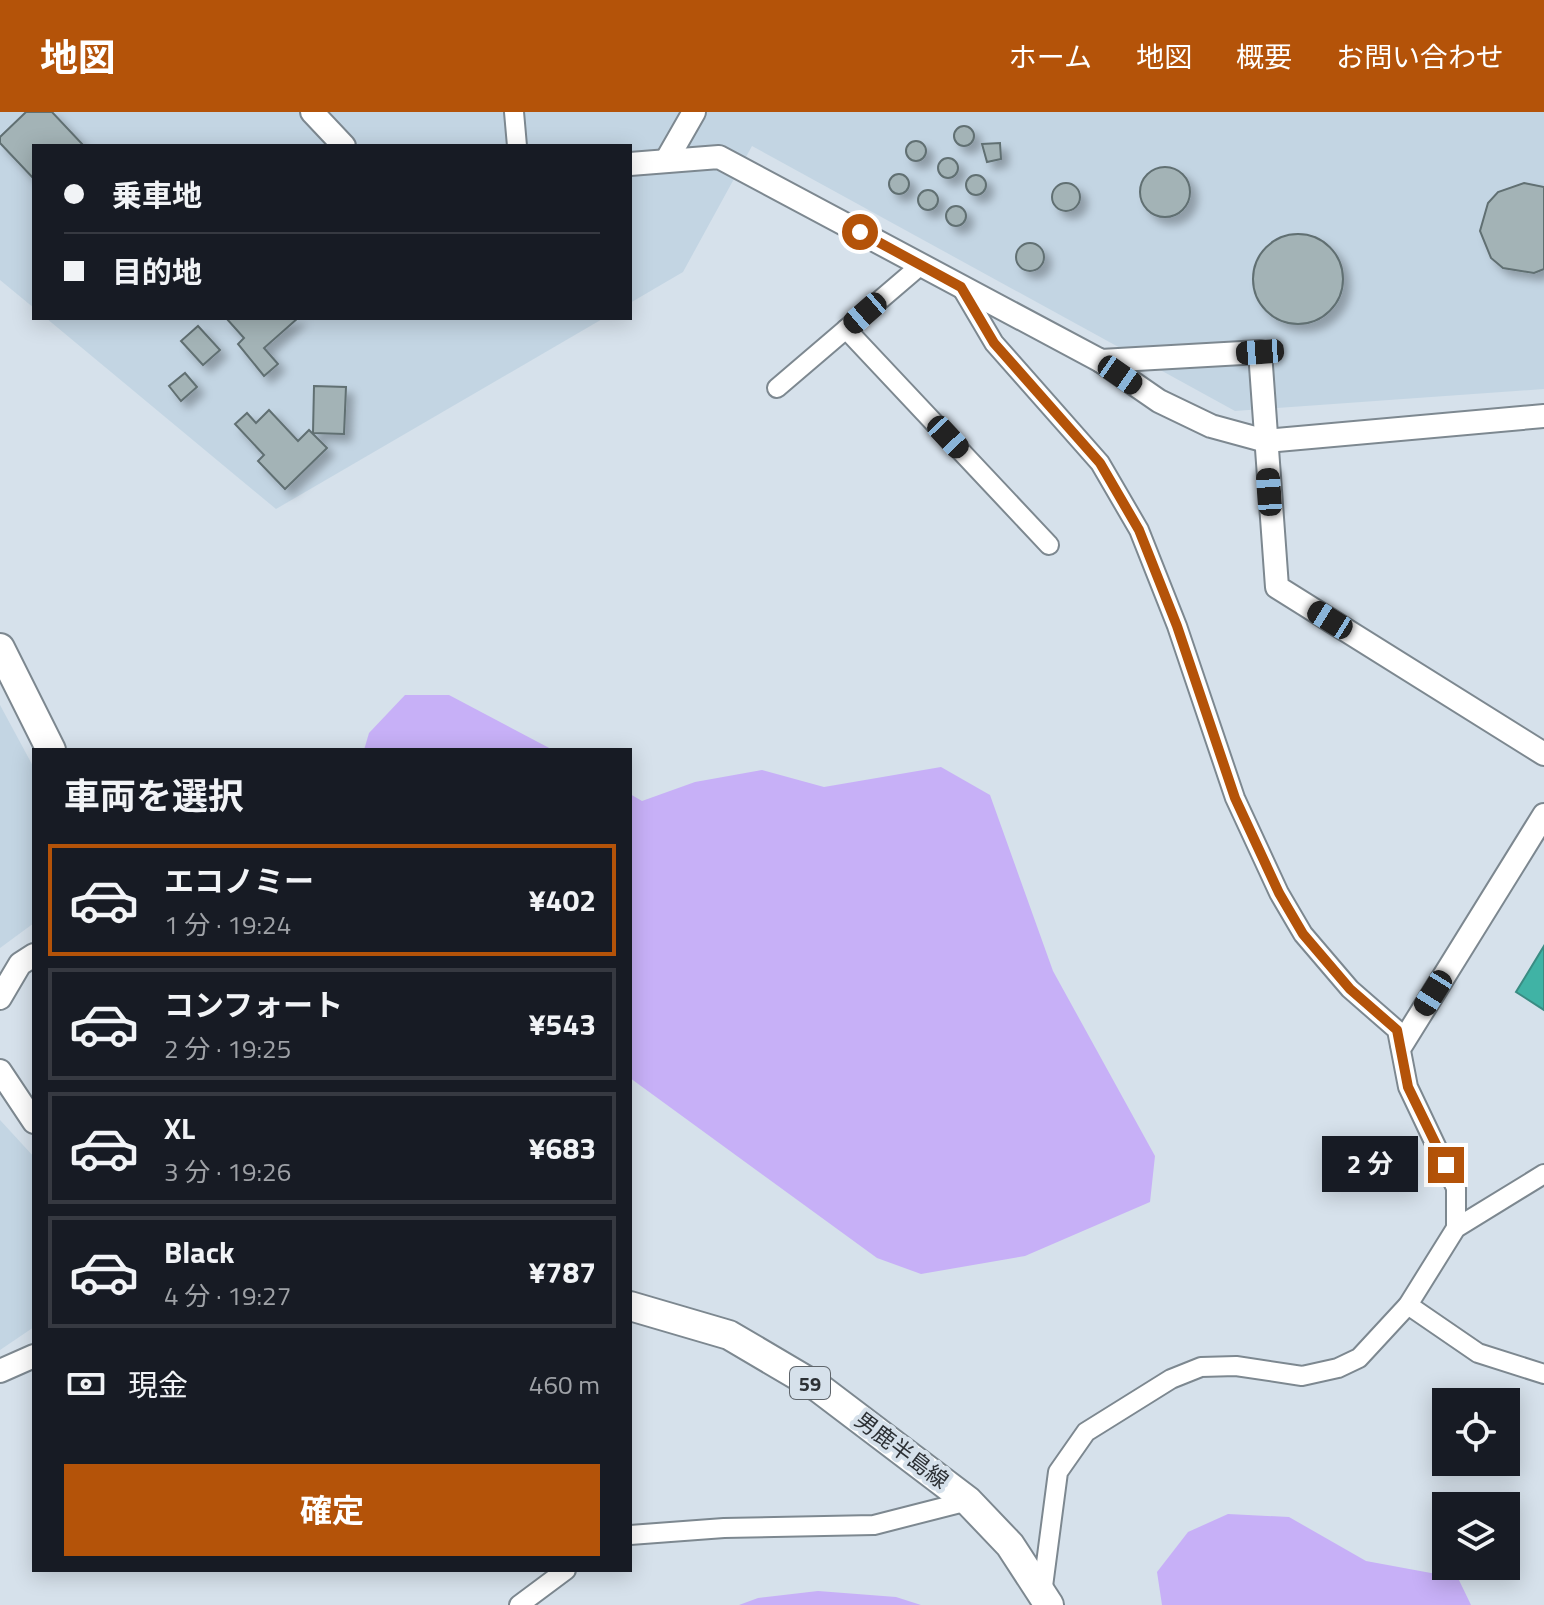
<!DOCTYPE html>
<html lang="ja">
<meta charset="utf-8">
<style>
body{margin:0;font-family:"Titillium Web","Noto Sans JP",sans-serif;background:#242831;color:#f1f3f6;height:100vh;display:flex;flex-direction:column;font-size:30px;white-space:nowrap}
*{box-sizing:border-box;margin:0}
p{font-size:26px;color:#9ea1a6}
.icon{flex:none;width:44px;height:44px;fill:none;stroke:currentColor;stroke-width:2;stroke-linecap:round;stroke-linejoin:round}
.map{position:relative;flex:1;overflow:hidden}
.drawer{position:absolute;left:32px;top:636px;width:600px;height:824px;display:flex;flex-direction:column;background:#171b24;border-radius:0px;box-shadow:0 4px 20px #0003}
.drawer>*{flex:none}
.banner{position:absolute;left:32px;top:32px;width:600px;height:176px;border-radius:0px;box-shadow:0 4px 20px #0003;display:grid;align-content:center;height:176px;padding:0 32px;background:#171b24}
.fabs{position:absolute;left:1432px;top:1276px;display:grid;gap:16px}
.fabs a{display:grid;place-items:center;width:88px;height:88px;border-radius:0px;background:#171b24;box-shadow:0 4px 20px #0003;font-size:40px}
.end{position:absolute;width:36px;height:36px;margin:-18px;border:10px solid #b45309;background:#fff;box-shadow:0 0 0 4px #fff}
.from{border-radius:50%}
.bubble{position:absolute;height:56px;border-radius:0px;background:#171b24;box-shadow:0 4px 20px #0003;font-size:26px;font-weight:700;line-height:56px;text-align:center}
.car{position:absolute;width:24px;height:48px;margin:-24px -12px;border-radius:10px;box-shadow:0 0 6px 2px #0007;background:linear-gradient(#222 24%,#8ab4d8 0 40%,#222 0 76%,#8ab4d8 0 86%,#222 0)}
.banner b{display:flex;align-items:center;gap:28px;height:76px;font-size:30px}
.banner b+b{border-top:2px solid #363941}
.banner i{width:20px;height:20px;background:#f1f3f6}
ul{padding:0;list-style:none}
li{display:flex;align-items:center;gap:24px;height:112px;margin:0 16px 12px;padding:0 16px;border:4px solid #363941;border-radius:0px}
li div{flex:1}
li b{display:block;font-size:30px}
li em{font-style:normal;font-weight:700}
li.active{border-color:#b45309}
li>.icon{width:72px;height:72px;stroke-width:1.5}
h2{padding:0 32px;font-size:36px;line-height:96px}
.pay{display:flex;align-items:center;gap:20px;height:88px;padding:0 32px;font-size:30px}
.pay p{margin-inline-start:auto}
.cta{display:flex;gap:16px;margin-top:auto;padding:16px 32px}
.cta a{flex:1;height:92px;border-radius:0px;background:#b45309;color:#fff;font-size:32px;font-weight:700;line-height:92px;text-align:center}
header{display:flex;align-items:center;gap:48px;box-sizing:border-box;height:112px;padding:0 40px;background:#b45309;color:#fff}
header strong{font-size:38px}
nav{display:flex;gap:44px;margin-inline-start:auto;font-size:28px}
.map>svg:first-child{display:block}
.built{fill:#c3d5e3}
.green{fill:#c7b0f7}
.water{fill:#40b3a5;stroke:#3a8c83;stroke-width:2}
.building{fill:#a3b3b6;stroke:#616f72;stroke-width:2;filter:url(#shadow)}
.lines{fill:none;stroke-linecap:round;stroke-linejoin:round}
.minor-casing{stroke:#7d8890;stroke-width:22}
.tertiary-casing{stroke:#7d8890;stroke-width:26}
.primary-casing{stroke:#7d8890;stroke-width:32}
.minor{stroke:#fff;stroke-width:18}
.tertiary{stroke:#fff;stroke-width:22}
.primary{stroke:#fff;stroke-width:28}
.route{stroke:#b45309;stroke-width:10}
.labels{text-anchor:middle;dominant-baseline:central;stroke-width:8;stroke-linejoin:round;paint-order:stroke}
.shield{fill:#d6e1eb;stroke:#5f656b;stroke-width:2}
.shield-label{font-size:20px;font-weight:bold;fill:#2c3034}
.street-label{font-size:22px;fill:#2c3034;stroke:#d6e1eb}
</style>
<header>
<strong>地図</strong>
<nav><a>ホーム</a><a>地図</a><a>概要</a><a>お問い合わせ</a></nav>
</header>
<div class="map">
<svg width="1544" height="1493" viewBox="0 0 1544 1493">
<defs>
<filter id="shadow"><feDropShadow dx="7" dy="7" stdDeviation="4" flood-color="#0004"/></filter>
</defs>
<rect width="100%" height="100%" fill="#d6e1eb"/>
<!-- built -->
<g class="built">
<polygon points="0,0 1544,0 1544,277 1235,299 752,34 683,160 630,191 630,34 34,34 34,196 0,168"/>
<polygon points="46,206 604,206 276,397"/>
<polygon points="0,593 34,656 34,811 0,836"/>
<polygon points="0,1008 34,1045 34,1215 0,1238"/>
</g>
<!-- green -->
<g class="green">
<polygon points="405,583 449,583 553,638 364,638 369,621"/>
<polygon points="941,655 990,683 1053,859 1155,1044 1150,1090 1025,1144 921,1162 877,1146 630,966 630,682 642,689 695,670 762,658 824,675"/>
<polygon points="1228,1402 1289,1405 1366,1449 1458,1466 1471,1493 1162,1493 1157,1460 1188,1420"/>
<polygon points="818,1479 896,1485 921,1493 739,1493 758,1486"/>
</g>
<!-- water -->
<polygon class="water" points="1544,834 1544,898 1516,880"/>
<!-- building -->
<g class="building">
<polygon points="26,0 52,0 84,34 34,34 34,67 0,31 0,25"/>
<circle cx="964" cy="24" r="10"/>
<circle cx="916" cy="39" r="10"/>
<polygon points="1000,31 1001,47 987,50 982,32"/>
<circle cx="948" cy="56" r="10"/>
<circle cx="1165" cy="80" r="25"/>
<circle cx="899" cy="72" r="10"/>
<circle cx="976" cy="73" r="10"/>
<circle cx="1066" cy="85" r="14"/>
<polygon points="1524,71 1544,75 1544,157 1534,161 1503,156 1491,146 1480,119 1488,91 1498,80"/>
<circle cx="928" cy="88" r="10"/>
<circle cx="956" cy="104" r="10"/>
<circle cx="1298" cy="167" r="45"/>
<circle cx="1030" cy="145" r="14"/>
<polygon points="226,206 298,206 264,236 278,252 264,264 238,232 244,226"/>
<polygon points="198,214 220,238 203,253 181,229"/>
<polygon points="185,261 197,275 181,289 169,274"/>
<polygon points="314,274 346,275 344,322 313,321"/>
<polygon points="269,298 298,329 309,318 327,336 285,377 258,349 264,343 235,312 247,301 256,311"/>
</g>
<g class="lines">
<defs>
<g id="minor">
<polyline points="514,0 517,34"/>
<polyline points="961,175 994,231 1100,351 1139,418 1177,514 1235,686 1279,781 1303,822 1350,877 1397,918 1408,975 1456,1076 1456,1116"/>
<polyline points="846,217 1049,433"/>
<polyline points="777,276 921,153"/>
<polyline points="1408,1193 1478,1241 1544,1262"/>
<polyline points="630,1423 724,1416 874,1413 968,1389"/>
<polyline points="1042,1482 1058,1360 1086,1320 1171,1267 1201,1255 1236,1254 1302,1264 1338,1256 1359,1246 1408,1193 1456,1116 1544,1062"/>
<polyline points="519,1493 566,1458"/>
</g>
<g id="tertiary">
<polyline points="312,0 344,34"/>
<polyline points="666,49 694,0"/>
<polyline points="630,52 719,45 1101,249 1260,240 1277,475 1544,642"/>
<polyline points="1101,249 1159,289 1211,314 1266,329 1544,304"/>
<polyline points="0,886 20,852 34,843"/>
<polyline points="1402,932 1544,703"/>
<polyline points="0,959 34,1010"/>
<polyline points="0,1259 34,1244"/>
</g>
<g id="primary">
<polyline points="0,536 51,638"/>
<polyline points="630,1194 729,1223 819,1276 968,1389 1010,1433 1049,1493"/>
</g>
</defs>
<!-- minor casing -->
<use href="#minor" class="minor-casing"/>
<!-- tertiary casing -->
<use href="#tertiary" class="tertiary-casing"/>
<!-- primary casing -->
<use href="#primary" class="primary-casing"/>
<!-- minor -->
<use href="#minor" class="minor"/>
<!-- tertiary -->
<use href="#tertiary" class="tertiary"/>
<!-- primary -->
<use href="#primary" class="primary"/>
</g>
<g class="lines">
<!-- route -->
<polyline class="route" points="860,120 961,175 994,231 1100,351 1139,418 1177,514 1235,686 1279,781 1303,822 1350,877 1397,918 1408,975 1446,1053"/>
</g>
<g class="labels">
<!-- shield labels -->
<rect class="shield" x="790" y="1255" width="40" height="32" rx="6"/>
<g class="shield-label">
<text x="810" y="1271">59</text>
</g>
<!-- street labels -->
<g class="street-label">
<text transform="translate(902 1338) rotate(37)">男鹿半島線</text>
</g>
</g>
</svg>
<div class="fabs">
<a><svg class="icon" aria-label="locate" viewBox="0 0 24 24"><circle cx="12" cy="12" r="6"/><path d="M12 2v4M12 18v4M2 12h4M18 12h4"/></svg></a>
<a><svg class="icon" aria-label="layers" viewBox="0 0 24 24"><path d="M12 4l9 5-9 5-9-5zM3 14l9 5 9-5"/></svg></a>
</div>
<i class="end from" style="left:860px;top:120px"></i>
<i class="end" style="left:1446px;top:1053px"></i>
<div class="bubble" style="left:1322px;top:1024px;width:96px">2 分</div>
<i class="car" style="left:865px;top:201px;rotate:229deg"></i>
<i class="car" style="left:1260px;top:240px;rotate:266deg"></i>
<i class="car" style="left:1120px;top:263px;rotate:125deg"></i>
<i class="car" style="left:948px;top:325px;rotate:137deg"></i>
<i class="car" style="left:1269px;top:380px;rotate:356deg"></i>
<i class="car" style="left:1330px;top:508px;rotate:302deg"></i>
<i class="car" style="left:1433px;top:881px;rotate:212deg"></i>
<div class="banner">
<b><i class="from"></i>乗車地</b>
<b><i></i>目的地</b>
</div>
<section class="drawer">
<h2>車両を選択</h2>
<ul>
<li class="active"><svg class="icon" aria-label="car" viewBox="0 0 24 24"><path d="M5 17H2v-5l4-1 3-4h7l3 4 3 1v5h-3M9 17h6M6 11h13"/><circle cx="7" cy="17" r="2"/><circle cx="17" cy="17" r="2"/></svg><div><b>エコノミー</b><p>1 分 · 19:24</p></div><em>¥402</em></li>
<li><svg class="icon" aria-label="car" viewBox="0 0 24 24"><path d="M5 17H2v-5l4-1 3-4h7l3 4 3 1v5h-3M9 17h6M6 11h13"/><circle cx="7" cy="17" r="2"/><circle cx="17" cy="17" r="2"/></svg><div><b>コンフォート</b><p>2 分 · 19:25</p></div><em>¥543</em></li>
<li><svg class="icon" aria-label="car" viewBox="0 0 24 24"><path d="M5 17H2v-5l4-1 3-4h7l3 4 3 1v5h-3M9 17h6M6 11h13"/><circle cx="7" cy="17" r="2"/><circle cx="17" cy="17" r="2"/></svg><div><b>XL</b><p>3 分 · 19:26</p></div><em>¥683</em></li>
<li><svg class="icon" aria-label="car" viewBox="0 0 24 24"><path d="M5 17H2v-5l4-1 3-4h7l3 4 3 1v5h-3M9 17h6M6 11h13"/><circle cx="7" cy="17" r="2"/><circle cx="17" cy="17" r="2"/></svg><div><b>Black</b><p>4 分 · 19:27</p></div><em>¥787</em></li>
</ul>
<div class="pay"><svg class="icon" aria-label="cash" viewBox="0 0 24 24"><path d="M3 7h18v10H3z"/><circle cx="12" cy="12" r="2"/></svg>現金<p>460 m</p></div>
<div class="cta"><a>確定</a></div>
</section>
</div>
